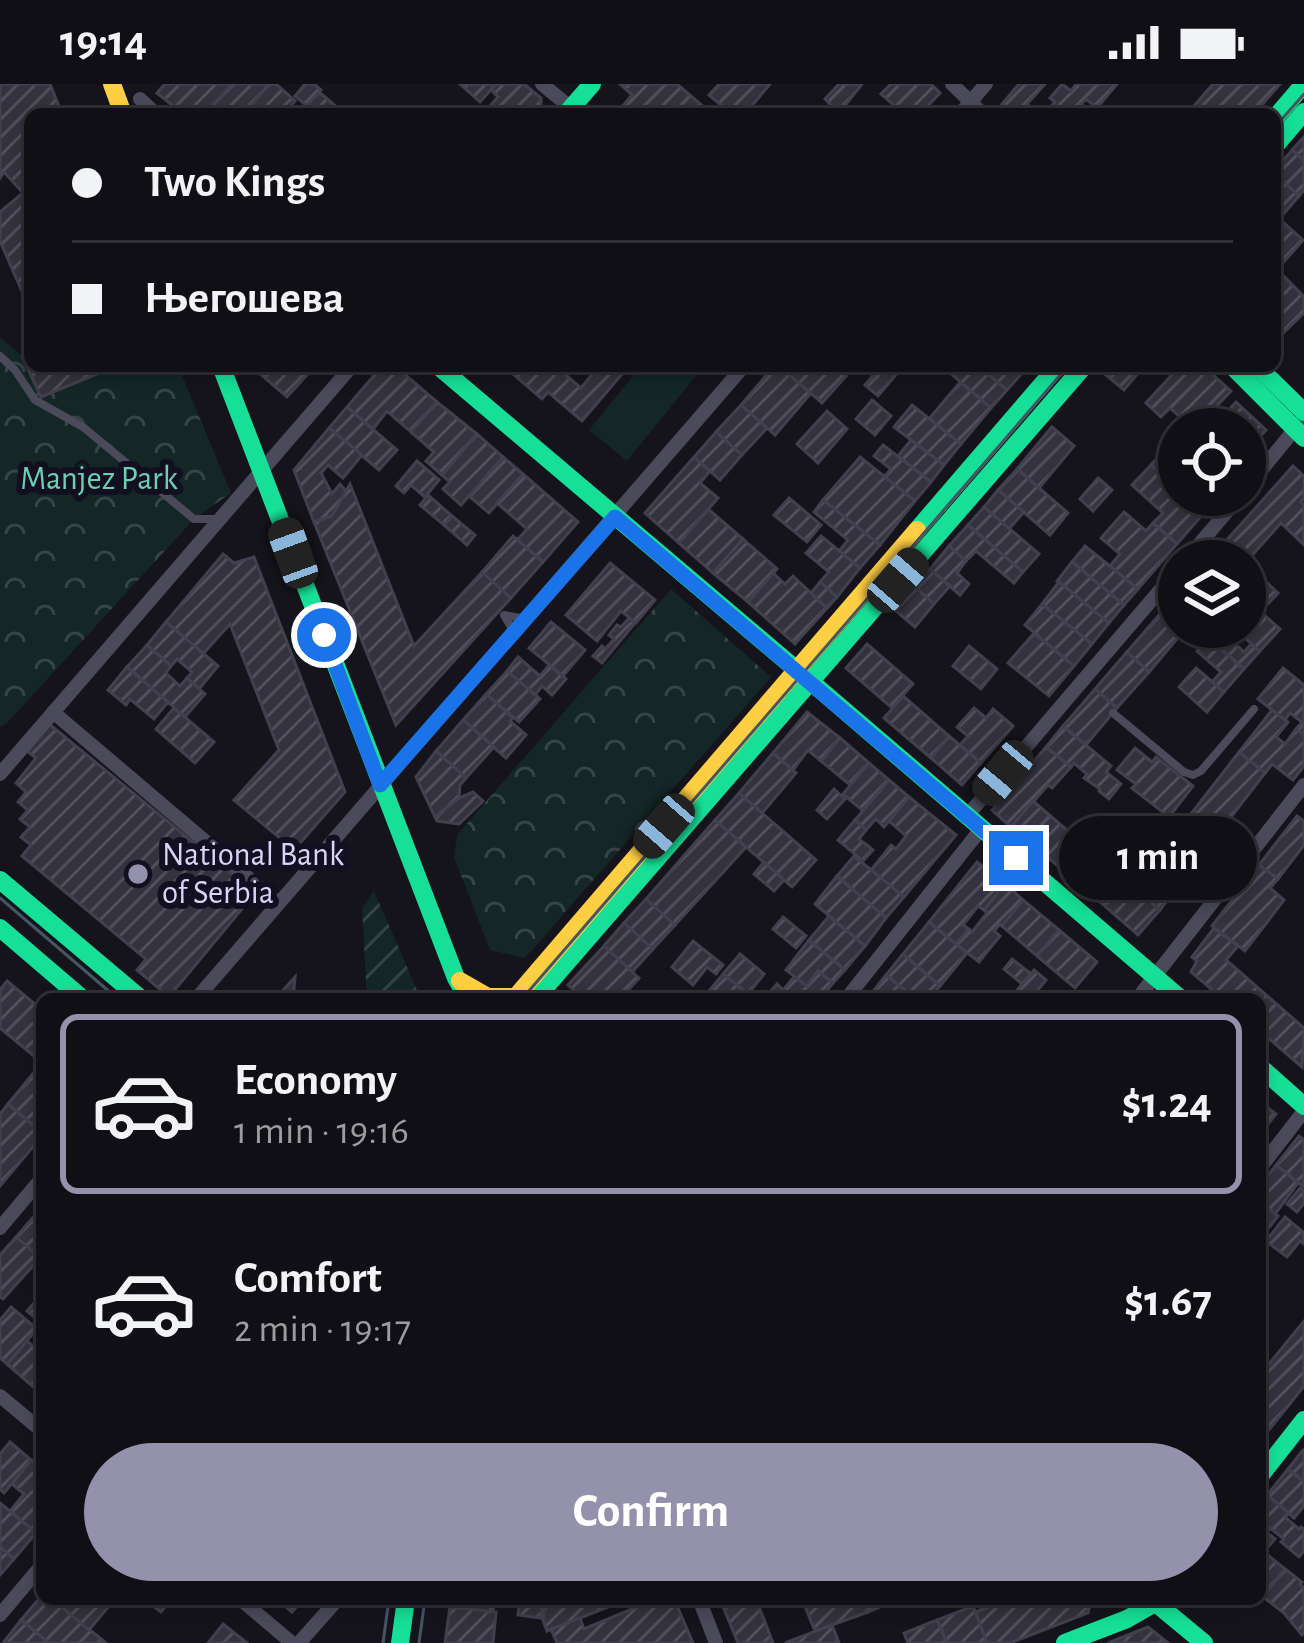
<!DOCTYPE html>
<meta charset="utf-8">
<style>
body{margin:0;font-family:"Alegreya Sans",sans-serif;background:#19181e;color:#f1f3f6;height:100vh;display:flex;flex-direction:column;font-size:45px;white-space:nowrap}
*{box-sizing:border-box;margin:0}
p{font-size:39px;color:#9c9ca0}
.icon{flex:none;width:66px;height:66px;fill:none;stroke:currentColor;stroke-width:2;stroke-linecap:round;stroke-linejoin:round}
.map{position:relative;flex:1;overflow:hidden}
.details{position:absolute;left:36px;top:909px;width:1230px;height:612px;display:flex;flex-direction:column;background:#100f15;border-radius:18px;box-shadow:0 6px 18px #0003,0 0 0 3px #302f34}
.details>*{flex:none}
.top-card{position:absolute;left:24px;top:24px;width:1257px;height:264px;border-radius:18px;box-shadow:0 6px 18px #0003,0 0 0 3px #302f34;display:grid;align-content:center;height:264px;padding:0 48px;background:#100f15}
.controls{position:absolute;left:1158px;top:324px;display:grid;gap:24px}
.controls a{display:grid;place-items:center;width:108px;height:108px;border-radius:50%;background:#100f15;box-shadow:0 6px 18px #0003,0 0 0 3px #302f34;font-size:60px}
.end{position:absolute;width:54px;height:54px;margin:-27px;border:15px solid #1a73e8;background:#fff;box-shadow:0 0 0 6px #fff}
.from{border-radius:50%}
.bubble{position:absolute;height:84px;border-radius:42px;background:#100f15;box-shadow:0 6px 18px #0003,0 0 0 3px #302f34;font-size:39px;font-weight:700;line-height:84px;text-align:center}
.car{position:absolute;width:36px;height:72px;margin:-36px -18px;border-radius:15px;box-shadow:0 0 9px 3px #0007;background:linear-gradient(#222 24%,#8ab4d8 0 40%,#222 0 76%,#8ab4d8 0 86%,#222 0)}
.top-card b{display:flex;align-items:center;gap:42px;height:114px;font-size:45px}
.top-card b+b{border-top:3px solid #302f34}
.top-card i{width:30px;height:30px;background:#f1f3f6}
ul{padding:21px 0 0;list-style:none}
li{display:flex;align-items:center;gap:36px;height:180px;margin:0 24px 18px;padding:0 24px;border:6px solid transparent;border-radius:18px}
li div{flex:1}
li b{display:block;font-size:45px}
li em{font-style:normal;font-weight:700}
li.current{border-color:#9491ac}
li>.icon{width:108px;height:108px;stroke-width:1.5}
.cta{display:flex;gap:24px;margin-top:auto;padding:24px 48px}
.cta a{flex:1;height:138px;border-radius:72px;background:#9491ac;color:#fff;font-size:48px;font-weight:700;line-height:138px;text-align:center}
.status{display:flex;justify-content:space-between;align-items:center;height:84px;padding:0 60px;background:#100f15;direction:ltr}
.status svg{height:33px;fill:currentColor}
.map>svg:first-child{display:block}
.grass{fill:#142626}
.park{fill:url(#park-crowns)}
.garden{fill:url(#garden-furrows)}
.building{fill:url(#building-hatch);stroke:#42404f;stroke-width:3}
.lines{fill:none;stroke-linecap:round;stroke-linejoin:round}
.lane{stroke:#4a4a5b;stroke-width:8}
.street{stroke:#4a4a5b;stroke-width:14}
.fast{stroke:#16e098;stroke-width:18}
.slow{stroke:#ffcf43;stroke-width:18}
.tram{stroke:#455562;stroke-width:3}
.route{stroke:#1a73e8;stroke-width:15}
.poi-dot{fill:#9491ac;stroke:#121020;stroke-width:4.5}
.labels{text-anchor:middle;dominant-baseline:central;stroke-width:12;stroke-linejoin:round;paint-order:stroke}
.park-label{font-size:33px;fill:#6bcfb3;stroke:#121020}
.poi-label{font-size:33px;fill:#d8d5f9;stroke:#121020;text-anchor:start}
</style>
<div class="status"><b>19:14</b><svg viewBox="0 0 49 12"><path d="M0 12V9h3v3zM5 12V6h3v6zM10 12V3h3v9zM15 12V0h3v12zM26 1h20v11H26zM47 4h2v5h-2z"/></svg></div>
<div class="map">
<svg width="1304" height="1559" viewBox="0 0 1304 1559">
<defs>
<pattern id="park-crowns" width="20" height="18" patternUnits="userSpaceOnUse" patternTransform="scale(3)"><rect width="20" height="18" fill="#142626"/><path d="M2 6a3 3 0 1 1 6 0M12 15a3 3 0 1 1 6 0" fill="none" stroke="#354546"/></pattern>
<pattern id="garden-furrows" width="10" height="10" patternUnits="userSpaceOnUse" patternTransform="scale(3)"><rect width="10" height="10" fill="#142626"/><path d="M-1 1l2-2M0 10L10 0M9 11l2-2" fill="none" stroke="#354546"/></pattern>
<pattern id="building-hatch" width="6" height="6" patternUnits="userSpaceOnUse" patternTransform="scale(3)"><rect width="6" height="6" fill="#33323e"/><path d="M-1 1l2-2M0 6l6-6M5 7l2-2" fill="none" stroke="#504f5b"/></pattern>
</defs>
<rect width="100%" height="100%" fill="#15141c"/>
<!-- grass -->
<polygon class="grass" points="641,282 704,282 627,377 589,346"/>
<!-- park -->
<g class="park">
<polygon points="0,253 22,272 42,313 116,282 178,282 231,409 194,435 7,639 0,643"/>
<polygon points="671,505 771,593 525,874 490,866 454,773 457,751"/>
</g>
<!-- garden -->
<polygon class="garden" points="374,807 417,906 407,915 367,915 362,824"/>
<!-- building -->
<g class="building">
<polygon points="0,0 50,0 62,30 30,30 30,103 23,109 4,88 0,94"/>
<polygon points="165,0 232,0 206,30 183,30 157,9"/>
<polygon points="232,0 269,0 244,30 206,30"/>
<polygon points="269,0 276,0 295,17 284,30 244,30"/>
<polygon points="305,0 314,0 321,6 307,22 295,12"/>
<polygon points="460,0 496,0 480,18"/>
<polygon points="496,0 524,0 541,14 541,21 533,30 483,30 498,13 491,6"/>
<polygon points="620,0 677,0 712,30 657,30 649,23 644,30 616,30 632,11"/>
<polygon points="719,0 770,0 745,30 732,30 709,11"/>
<polygon points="839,0 862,0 839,29 825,15"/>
<polygon points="891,0 931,0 940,9 920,30 904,30 881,10"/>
<polygon points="1019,0 1045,0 1027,20 1035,27 1033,30 1003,30 998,25"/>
<polygon points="1062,0 1071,7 1076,0 1117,0 1097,24 1086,15 1081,20 1087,26 1083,30 1049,30 1046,27 1055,18 1050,14"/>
<polygon points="1213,0 1280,0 1254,30 1187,30"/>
<polygon points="319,8 345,30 300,30"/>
<polygon points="1304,53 1304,76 1292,66"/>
<polygon points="1292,66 1304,76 1304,106 1299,112 1275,90 1275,86"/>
<polygon points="1275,90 1299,112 1279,135 1275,131"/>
<polygon points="30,103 30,226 0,157 0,128"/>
<polygon points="1275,131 1303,156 1283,179 1275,172"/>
<polygon points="1275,183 1304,213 1304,229 1275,257"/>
<polygon points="30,269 30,282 116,282 41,313 22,272"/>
<polygon points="251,282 315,282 287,313"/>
<polygon points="382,282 395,282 437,318 411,348 387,327 373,345 347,323"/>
<polygon points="509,282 564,282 560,286 581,304 599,282 629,282 582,337 548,308 542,315 507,285"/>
<polygon points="774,282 779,282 811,309 775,351 741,321"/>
<polygon points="779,282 835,282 846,292 822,319"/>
<polygon points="877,282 895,282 900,286 878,312 865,301 879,284"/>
<polygon points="942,282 979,282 1007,306 991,324"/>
<polygon points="979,282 1018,282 1024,287 1007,306"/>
<polygon points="1105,282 1144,282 1124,306 1101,287"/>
<polygon points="1180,282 1203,282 1231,307 1195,345 1181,345 1179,339 1181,334 1170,324 1161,333 1146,319"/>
<polygon points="960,298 991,324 961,360 929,335"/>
<polygon points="872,316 891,332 875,351 856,335"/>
<polygon points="437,318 477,350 442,391 426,377 434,368 411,348"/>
<polygon points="1236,318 1266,346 1245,369 1245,345 1211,345"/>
<polygon points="741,321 767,344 742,371 716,348"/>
<polygon points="912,321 961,360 944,381 894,343"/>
<polygon points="347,323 397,366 379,386 329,344"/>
<polygon points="827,327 847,345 818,379 797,360"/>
<polygon points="1052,343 1074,362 1039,404 1017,385"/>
<polygon points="329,344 362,371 343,394 328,381 321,389 332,410 340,400 346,407 332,432 314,438 294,386"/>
<polygon points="716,348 742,371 720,396 694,373"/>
<polygon points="477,350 503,373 461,421 443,405 450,398 442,391"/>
<polygon points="1179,350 1179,406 1151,381"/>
<polygon points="911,356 944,381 931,398 898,372"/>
<polygon points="883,361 931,398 915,417 884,393 891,385 874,372"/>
<polygon points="503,373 523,390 489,429 469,412"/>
<polygon points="694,373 710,387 700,399 718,414 679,459 645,429"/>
<polygon points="860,373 915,417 880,461 823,416"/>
<polygon points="417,377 439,396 425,413 411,401 404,409 396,402"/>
<polygon points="1151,381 1179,406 1179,411 1184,411 1204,429 1177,460 1153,439 1163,429 1132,401"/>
<polygon points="1293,382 1304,392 1304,414 1301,418 1304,421 1304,461 1281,439 1246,478 1225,458"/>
<polygon points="1017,385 1068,429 1050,451 998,406"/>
<polygon points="523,390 578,438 543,478 517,456 527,445 497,419"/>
<polygon points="1098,394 1112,406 1093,427 1080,415"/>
<polygon points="350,400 414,562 482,488 511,514 396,641 314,438 332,432"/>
<polygon points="998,406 1024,428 1009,445 984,423"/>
<polygon points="428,411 452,432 444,441 420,421"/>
<polygon points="1184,411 1221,411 1204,429"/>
<polygon points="789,414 821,441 807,458 774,431"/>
<polygon points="823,416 880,461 860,484 839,467 848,456 814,428"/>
<polygon points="984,423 1039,470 1023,488 968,441"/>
<polygon points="708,425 743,455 713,489 679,459"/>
<polygon points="1124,428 1146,447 1153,439 1177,460 1138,505 1110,482 1120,470 1101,454"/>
<polygon points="452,432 475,451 467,461 444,441"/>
<polygon points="968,441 1023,488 1014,499 976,467 966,477 949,462"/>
<polygon points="513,452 543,478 511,514 482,488"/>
<polygon points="821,452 860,484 837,513 820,498 829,488 806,469"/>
<polygon points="743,455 777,485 748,518 713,489"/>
<polygon points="1225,458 1244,477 1207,477"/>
<polygon points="949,462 966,477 957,489 969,500 960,511 930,485"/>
<polygon points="1085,462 1138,505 1124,521 1072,478"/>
<polygon points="223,470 234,479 254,473 345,708 294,766 234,716 279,666 230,540 203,570 166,538"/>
<polygon points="1072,478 1124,521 1109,539 1057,497"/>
<polygon points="1245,478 1278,509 1268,520 1245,499"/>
<polygon points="610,479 655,516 636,539 621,527 597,557 566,531"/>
<polygon points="930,485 950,502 934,520 915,503"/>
<polygon points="773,489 785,500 793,492 827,524 795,560 748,518"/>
<polygon points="820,498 837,513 827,524 811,509"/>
<polygon points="1059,498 1109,539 1092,560 1042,520"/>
<polygon points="915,503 934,520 915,543 895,526"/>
<polygon points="1179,509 1179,543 1195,543 1186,554 1160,530"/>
<polygon points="1245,514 1280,545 1260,567 1232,543 1245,543"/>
<polygon points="1042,520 1092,560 1074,582 1025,541"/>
<polygon points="1160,530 1181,550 1149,588 1127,568"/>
<polygon points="629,534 635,539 602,579 593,572 602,562 605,565 614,555 609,551 617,541 621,543"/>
<polygon points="166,538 218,582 199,605 187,594 192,588 177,575 171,582 147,561"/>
<polygon points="551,538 585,566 563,592 529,564"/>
<polygon points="1034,549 1074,582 1049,612 1008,579"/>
<polygon points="1224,549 1244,568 1251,560 1260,567 1244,585 1215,560"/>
<polygon points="1208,554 1244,585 1224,608 1212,598 1221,588 1197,567"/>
<polygon points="867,560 913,600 892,624 846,584"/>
<polygon points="147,561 171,582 166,589 180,602 187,594 205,610 185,633 127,583"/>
<polygon points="969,562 997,585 981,605 953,582"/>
<polygon points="1127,568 1149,588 1117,624 1095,605"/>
<polygon points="518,573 540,592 549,581 566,595 552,611 542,602 535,611 507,587"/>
<polygon points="127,583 168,618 154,635 130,615 126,621 108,606"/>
<polygon points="1196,584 1224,608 1207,628 1179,603"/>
<polygon points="1283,584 1304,601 1304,651 1296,645 1302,638 1290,629 1285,636 1258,615"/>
<polygon points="507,587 540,615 519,638 486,610"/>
<polygon points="1095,605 1117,624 1085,662 1063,642"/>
<polygon points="486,610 513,634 510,637 526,651 506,674 463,636"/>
<polygon points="903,612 949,652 931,674 884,634"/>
<polygon points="174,624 214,658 195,679 156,645"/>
<polygon points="974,624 986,634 993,625 1013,642 981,679 960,661 968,652 957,643"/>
<polygon points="1272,626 1288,638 1276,653 1285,660 1296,645 1304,651 1304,682 1293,696 1272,680 1265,689 1239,668"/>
<polygon points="807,628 840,654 821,677 808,666 793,686 773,669"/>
<polygon points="463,636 494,663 466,694 436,667"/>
<polygon points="49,640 255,809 169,913 137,886 146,875 22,772 31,761 21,753 30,743 20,735 28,726 18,718 26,708 16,699 36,674 27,667"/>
<polygon points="1063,642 1111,682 1106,688 1121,700 1109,715 1099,707 1100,705 1084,694 1087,690 1074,679 1071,683 1046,663"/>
<polygon points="949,652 981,679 962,701 931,674"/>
<polygon points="840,654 869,679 850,701 821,677"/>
<polygon points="1046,663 1071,683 1052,704 1048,701 1011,743 992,726"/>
<polygon points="1135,664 1152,678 1156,673 1193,702 1169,733 1132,704 1136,700 1117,686"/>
<polygon points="436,667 466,694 460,701 459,714 435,733 416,693"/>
<polygon points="1239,668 1265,689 1218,750 1191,730"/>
<polygon points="773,669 796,689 762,729 739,709"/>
<polygon points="869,679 889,696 863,727 843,710"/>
<polygon points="889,696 909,713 884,743 876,735 866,746 855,736"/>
<polygon points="834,705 845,715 827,735 817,726"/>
<polygon points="473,708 483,717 459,740 437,737 435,733 459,714"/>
<polygon points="739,709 816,776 792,803 715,736"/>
<polygon points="909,713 956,751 904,813 871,786 891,761 896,765 906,752 889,737"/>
<polygon points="1033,717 1097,772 1076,797 1011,743"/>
<polygon points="1191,730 1218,750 1191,785 1164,764"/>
<polygon points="1297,732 1304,737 1304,761 1278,795 1259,781"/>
<polygon points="715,736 746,763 675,841 646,815"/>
<polygon points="855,736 866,746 859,755 873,766 863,777 838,756"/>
<polygon points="1164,764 1191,785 1160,826 1133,803"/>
<polygon points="854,772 904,813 886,834 837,792"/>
<polygon points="1097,772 1160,826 1138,851 1076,797"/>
<polygon points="764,778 784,796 774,807 754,790"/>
<polygon points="977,778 1005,800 984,826 978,822 963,841 969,845 956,860 929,838"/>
<polygon points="1259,781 1278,795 1270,804 1284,816 1245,867 1212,842"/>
<polygon points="837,792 886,834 865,862 815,820"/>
<polygon points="1005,800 1023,816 1002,842 1000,840 994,847 1000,852 979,878 956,860 969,845 972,848 987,829 984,826"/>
<polygon points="646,815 675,841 653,865 624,839"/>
<polygon points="1023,816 1059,846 1037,872 1002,842"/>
<polygon points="829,832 865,862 845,886 809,856"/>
<polygon points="783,833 806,852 796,864 773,845"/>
<polygon points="929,838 967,869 940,902 903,870"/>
<polygon points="624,839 653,865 632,888 604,862"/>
<polygon points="1214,844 1238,862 1226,876 1304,944 1302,983 1260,947 1260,915 1223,915 1191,888 1197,877 1192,873"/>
<polygon points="1059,846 1097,878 1075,904 1037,872"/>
<polygon points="809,856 845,886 833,899 818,887 807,902 786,886"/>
<polygon points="693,857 723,881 716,890 707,883 693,901 672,883"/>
<polygon points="604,862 639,894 620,915 583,915 568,901"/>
<polygon points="740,870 764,890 748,910 723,890"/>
<polygon points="903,870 940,902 929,915 915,915 886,891"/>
<polygon points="1012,875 1031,890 1022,900 1004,885"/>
<polygon points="1034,886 1046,896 1037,907 1046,915 1017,915 1013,911"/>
<polygon points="818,887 833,899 820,915 794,915 783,906 794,893 807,902"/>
<polygon points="723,890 748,910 754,915 709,915 705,912"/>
<polygon points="886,891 915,915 867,915"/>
<polygon points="295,893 293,915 275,915"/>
<polygon points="7,897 42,926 42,965 35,973 0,944 0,906"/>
<polygon points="777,900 783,906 794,915 764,915"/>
<polygon points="35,987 42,992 42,1049 8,1020"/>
<polygon points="1260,1018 1276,1030 1260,1050"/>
<polygon points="8,1020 42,1049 42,1052 0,1102 0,1030"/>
<polygon points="1299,1052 1304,1056 1304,1103 1276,1081"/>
<polygon points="1276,1081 1298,1099 1275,1130 1260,1118 1260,1102"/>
<polygon points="1300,1104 1304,1107 1304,1119 1297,1128 1287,1120"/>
<polygon points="1260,1118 1278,1132 1260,1155"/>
<polygon points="42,1123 42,1164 36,1171 16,1153"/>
<polygon points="1285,1133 1304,1149 1304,1160 1300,1157 1287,1173 1266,1157"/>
<polygon points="16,1153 40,1174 3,1215 0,1213 0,1171"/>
<polygon points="34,1219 42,1227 38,1236 27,1227"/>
<polygon points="11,1223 37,1245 7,1280 0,1274 0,1236"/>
<polygon points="1304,1237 1304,1302 1260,1357 1260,1291"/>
<polygon points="27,1257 42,1270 42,1300 37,1306 7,1280"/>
<polygon points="10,1358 31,1376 4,1409 0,1405 0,1370"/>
<polygon points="1303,1366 1304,1367 1304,1398 1288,1385"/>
<polygon points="31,1376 42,1385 42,1441 36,1449 10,1427 24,1410 12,1400"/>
<polygon points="1288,1385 1304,1398 1304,1422 1294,1434 1267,1411"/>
<polygon points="1267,1411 1289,1429 1285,1433 1299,1445 1301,1443 1304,1445 1304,1467 1299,1473 1281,1458 1284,1455 1270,1444 1267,1448 1260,1443 1260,1419"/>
<polygon points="0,1419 36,1449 14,1475 0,1463"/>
<polygon points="1260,1443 1275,1455 1262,1470 1267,1474 1269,1472 1285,1485 1263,1513 1260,1511"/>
<polygon points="0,1463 14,1475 0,1491"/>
<polygon points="1285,1485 1302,1498 1300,1500 1304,1504 1304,1549 1302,1551 1284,1529 1263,1513"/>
<polygon points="42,1511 42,1515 52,1515 106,1559 49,1559 21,1536"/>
<polygon points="52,1515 115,1515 89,1546"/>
<polygon points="144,1515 171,1515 161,1528"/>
<polygon points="277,1515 303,1515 292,1528"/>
<polygon points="451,1515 495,1515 493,1528 450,1523"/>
<polygon points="520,1515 543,1515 541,1534 518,1531"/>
<polygon points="546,1515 628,1515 547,1547 543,1536"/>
<polygon points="656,1515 674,1515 693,1559 557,1559 551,1545 580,1534 584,1545"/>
<polygon points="720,1515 756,1515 773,1559 738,1559"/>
<polygon points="802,1515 864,1515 868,1528 815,1547"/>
<polygon points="864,1515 882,1515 885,1521 868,1528"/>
<polygon points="1011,1515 1088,1515 1090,1521 1088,1529 1010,1559 987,1559 975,1528"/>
<polygon points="973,1522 987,1559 947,1559 937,1536"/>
<polygon points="450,1523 496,1528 493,1559 445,1559"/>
<polygon points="21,1536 49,1559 3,1559"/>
<polygon points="937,1536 947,1559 908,1559 904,1549"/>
<polygon points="223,1540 247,1559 208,1559"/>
<polygon points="832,1541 839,1559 788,1559 787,1558"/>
<polygon points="1148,1543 1168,1559 1108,1559"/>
</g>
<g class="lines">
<!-- lane -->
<g class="lane">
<polyline points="0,272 15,286 35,316 83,343 194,435 219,435"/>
<polyline points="511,550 511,543 504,531 521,534"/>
<polyline points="1113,629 1184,688 1193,691 1201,687 1254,625"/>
</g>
<!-- street -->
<g class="street">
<polyline points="542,0 571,24"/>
<polyline points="952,0 983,30"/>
<polyline points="140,15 156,30"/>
<polyline points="960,30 986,0"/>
<polyline points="1245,406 1304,334"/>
<polyline points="1185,477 1241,411"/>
<polyline points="53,628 278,819"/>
<polyline points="0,690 352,282"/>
<polyline points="967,732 1179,484"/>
<polyline points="196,915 744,282"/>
<polyline points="846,915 981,745"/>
<polyline points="1137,915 1304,701"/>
<polyline points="1260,1084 1304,1027"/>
<polyline points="0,1144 42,1094"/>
<polyline points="0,1312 42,1347"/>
<polyline points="240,1515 292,1559"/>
<polyline points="699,1515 716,1559"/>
<polyline points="0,1531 42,1481"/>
<polyline points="299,1559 338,1515"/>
</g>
<!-- fast -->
<g class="fast">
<polyline points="566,30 592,0"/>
<polyline points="1275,34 1304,0"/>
<polyline points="1275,62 1304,28"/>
<polyline points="221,282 456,894 468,915"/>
<polyline points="438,282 798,587"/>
<polyline points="1232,282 1304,354"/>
<polyline points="1257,282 1304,328"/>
<polyline points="917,446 1058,282"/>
<polyline points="810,597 1181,915"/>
<polyline points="0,796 141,915"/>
<polyline points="0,844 83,915"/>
<polyline points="535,915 1084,282"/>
<polyline points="1260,983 1304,1022"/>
<polyline points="1260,1392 1304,1336"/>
<polyline points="1151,1515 1204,1559"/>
<polyline points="400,1559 406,1515"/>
<polyline points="1065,1559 1127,1535 1162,1515"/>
</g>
<!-- slow -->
<g class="slow">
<polyline points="112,0 123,30"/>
<polyline points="460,897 488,913 516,913"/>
<polyline points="514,915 917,446"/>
</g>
<!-- tram -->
<g class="tram">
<polyline points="1275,43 1304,10"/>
<polyline points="0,814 118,915"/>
<polyline points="522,915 1068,282"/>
<polyline points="383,1559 389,1515"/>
<polyline points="419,1559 425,1515"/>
</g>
</g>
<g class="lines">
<!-- route -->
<polyline class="route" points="324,551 380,701 615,433 1016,774"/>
</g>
<!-- markers -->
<circle class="poi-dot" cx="138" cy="790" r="12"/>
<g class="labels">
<!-- park labels -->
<g class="park-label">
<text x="99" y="395">Manjez Park</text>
</g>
<!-- poi labels -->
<g class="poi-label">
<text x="162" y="771">National Bank<tspan x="162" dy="38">of Serbia</tspan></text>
</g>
</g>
</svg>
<div class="controls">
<a><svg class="icon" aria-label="locate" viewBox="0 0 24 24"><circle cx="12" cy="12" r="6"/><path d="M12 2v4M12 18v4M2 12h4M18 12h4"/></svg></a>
<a><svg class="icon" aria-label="layers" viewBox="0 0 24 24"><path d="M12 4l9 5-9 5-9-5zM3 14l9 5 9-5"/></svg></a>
</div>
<i class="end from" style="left:324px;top:551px"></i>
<i class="end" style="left:1016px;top:774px"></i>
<div class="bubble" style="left:1059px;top:732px;width:198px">1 min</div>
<i class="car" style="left:293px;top:469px;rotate:340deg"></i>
<i class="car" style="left:898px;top:496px;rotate:41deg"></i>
<i class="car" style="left:1003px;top:689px;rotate:220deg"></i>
<i class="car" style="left:664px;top:742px;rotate:221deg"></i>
<div class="top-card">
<b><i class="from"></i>Two Kings</b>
<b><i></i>Његошева</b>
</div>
<section class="details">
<ul>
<li class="current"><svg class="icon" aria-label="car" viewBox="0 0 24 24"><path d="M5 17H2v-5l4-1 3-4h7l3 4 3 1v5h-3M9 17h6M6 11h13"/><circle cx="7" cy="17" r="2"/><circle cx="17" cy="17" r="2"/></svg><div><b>Economy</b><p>1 min · 19:16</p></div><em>$1.24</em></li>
<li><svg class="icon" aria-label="car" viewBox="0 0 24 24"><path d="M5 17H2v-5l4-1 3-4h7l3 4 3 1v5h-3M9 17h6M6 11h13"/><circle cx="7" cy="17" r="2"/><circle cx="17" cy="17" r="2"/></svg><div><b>Comfort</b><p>2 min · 19:17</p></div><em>$1.67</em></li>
</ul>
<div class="cta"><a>Confirm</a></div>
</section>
</div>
